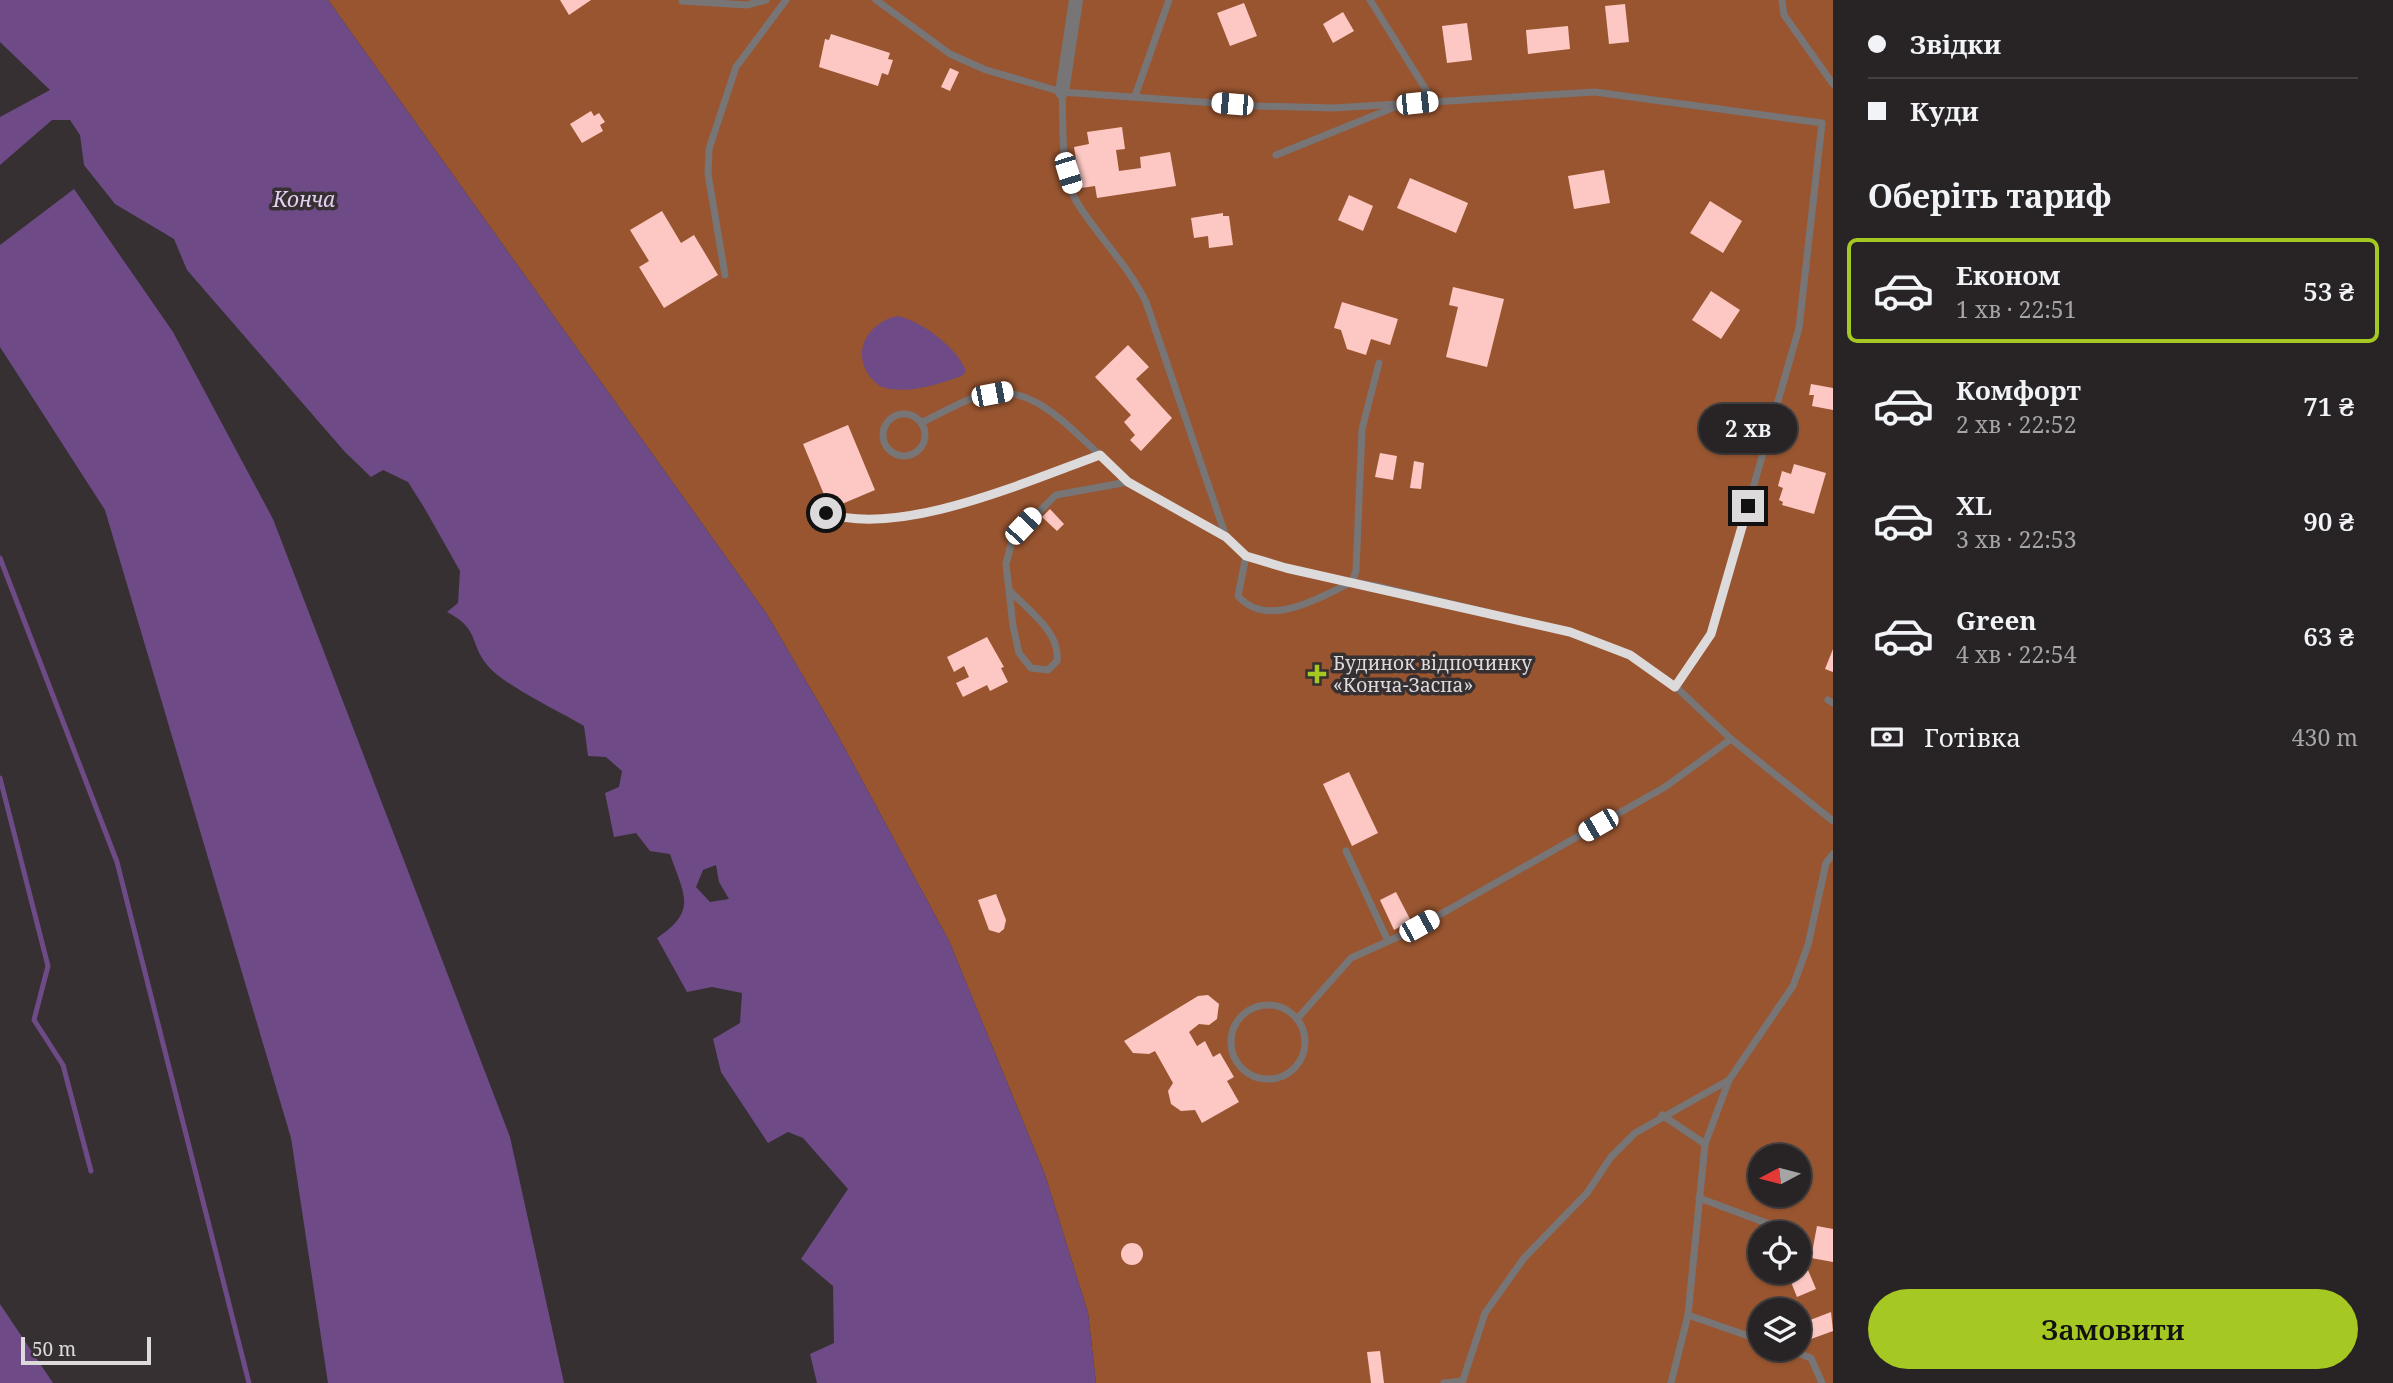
<!DOCTYPE html>
<html lang="uk">
<meta charset="utf-8">
<style>
body{margin:0;font-family:"Noto Serif",serif;background:#343032;color:#f1f3f6;height:100vh;display:flex;flex-direction:column;font-size:26px;white-space:nowrap}
*{box-sizing:border-box;margin:0}
p{font-size:23px;color:#a5a4a7}
.icon{flex:none;width:38px;height:38px;fill:none;stroke:currentColor;stroke-width:2;stroke-linecap:round;stroke-linejoin:round}
.map{position:relative;flex:1;overflow:hidden}
.side{display:flex;flex-direction:column;background:#282426;width:560px}
.side>*{flex:none}
.guide{display:grid;align-content:center;height:154px;padding:0 35px;background:#282426}
.needle{width:46px;rotate:263deg}
.fabs{position:absolute;left:1748px;top:1144px;display:grid;gap:14px}
.fabs a{display:grid;place-items:center;width:63px;height:63px;border-radius:50%;background:#282426;box-shadow:0 2px 5px #0004,0 0 0 2px #444143;font-size:35px}
.scale{position:absolute;left:21px;bottom:18px;width:130px;box-sizing:border-box;padding-left:7px;border:4px solid #dddadb;border-top:0;font-size:19px;line-height:24px;white-space:nowrap;color:#dddadb;-webkit-text-stroke:5px #363032;paint-order:stroke}
.end{position:absolute;width:32px;height:32px;margin:-16px;border:9px solid #dddadb;background:#111;box-shadow:0 0 0 4px #111}
.from{border-radius:50%}
.bubble{position:absolute;height:49px;border-radius:24px;background:#282426;box-shadow:0 2px 5px #0004,0 0 0 2px #444143;font-size:23px;font-weight:600;line-height:49px;text-align:center}
.car{position:absolute;width:21px;height:42px;margin:-21px -10px;border-radius:9px;box-shadow:0 0 5px 2px #0007;background:linear-gradient(#fff 24%,#345 0 40%,#fff 0 76%,#345 0 86%,#fff 0)}
.guide b{display:flex;align-items:center;gap:24px;height:66px;font-size:26px}
.guide b+b{border-top:2px solid #444143}
.guide i{width:18px;height:18px;background:#f1f3f6}
ul{padding:0;list-style:none}
li{display:flex;align-items:center;gap:21px;height:105px;margin:0 14px 10px;padding:0 21px;border:4px solid transparent;border-radius:10px}
li div{flex:1}
li b{display:block;font-size:26px}
li em{font-style:normal;font-weight:600}
li.active{border-color:#a5c823}
li>.icon{width:63px;height:63px;stroke-width:1.5}
h2{padding:0 35px;font-size:32px;line-height:84px}
.pay{display:flex;align-items:center;gap:18px;height:77px;padding:0 35px;font-size:26px}
.pay p{margin-inline-start:auto}
.cta{display:flex;gap:14px;margin-top:auto;padding:14px 35px}
.cta a{flex:1;height:80px;border-radius:42px;background:#a5c823;color:#111;font-size:28px;font-weight:600;line-height:80px;text-align:center}
main{display:flex;flex:1;min-height:0}
.map>svg:first-child{display:block}
.forest{fill:#985530;fill-rule:evenodd}
.water{fill:#6e4b87;fill-rule:evenodd}
.lines{fill:none;stroke-linecap:round;stroke-linejoin:round}
.stream{stroke:#6e4b87;stroke-width:5}
.building{fill:#fdc8c3}
.lane{stroke:#787577;stroke-width:7}
.street{stroke:#787577;stroke-width:14}
.route{stroke:#dddadb;stroke-width:9}
.poi-dot{fill:#a5c823;stroke:#363032;stroke-width:2.5}
.labels{text-anchor:middle;dominant-baseline:central;stroke-width:7;stroke-linejoin:round;paint-order:stroke}
.poi-label{font-size:19px;fill:#dddadb;stroke:#363032;text-anchor:start}
.water-label{font-size:21px;font-style:italic;fill:#e3cff2;stroke:#363032}
</style>
<main>
<div class="map">
<svg width="1833" height="1383" viewBox="0 0 1833 1383">
<rect width="100%" height="100%" fill="#363032"/>
<!-- forest -->
<path class="forest" d="M328,0H1833V1383H1096L1088,1313L1045,1175L949,941L837,734L766,613ZM1760,1157H1799V1195H1760ZM1760,1234H1799V1272H1760ZM1760,1311H1799V1349H1760Z"/>
<!-- water -->
<g class="water">
<path d="M0,0H328L766,613L837,734L949,941L1045,1175L1088,1313L1096,1383H817L810,1354L834,1343L833,1286L801,1259L848,1189L803,1138L788,1132L768,1143L721,1072L713,1039L740,1023L742,993L712,987L687,992L657,938C698,911 684,895 670,854L650,851L636,833L614,837L605,793L619,787L622,771L606,757L588,756L584,726C562,713 502,684 488,666C468,642 481,630 447,612L458,603L460,571L425,509L408,482L383,470L371,477L345,452L187,270L174,239L115,204L84,165L80,135L70,120H52L0,165V117L50,90L0,42ZM716,865L719,882L729,899L710,902L696,887L703,870Z"/>
<polygon points="74,189 173,332 273,519 510,1137 564,1383 328,1383 291,1138 105,510 0,347 0,245"/>
<path d="M897,316C920,320 958,348 966,371L962,376C939,384 906,395 882,387C877,385 874,381 870,377C851,351 868,323 897,316Z"/>
<polygon points="0,1304 53,1383 0,1383"/>
</g>
<g class="lines">
<!-- stream -->
<g class="stream">
<polyline points="0,558 117,862 249,1383"/>
<polyline points="0,778 48,966 34,1020 63,1065 91,1171"/>
</g>
</g>
<!-- building -->
<g class="building">
<polygon points="560,0 591,0 569,15"/>
<polygon points="1244,3 1257,36 1230,46 1217,13"/>
<polygon points="1625,4 1629,42 1609,44 1605,6"/>
<polygon points="1343,12 1354,31 1333,43 1323,24"/>
<polygon points="1467,23 1472,60 1447,63 1442,26"/>
<polygon points="1568,26 1570,49 1528,54 1526,30"/>
<polygon points="831,34 890,53 888,59 893,60 888,75 882,73 878,86 819,67 825,39 829,40"/>
<polygon points="950,68 959,72 950,91 941,87"/>
<polygon points="591,111 594,116 599,113 605,122 600,125 603,131 582,143 570,124"/>
<polygon points="1122,127 1125,149 1116,150 1119,171 1141,168 1140,157 1170,152 1176,186 1097,198 1095,186 1081,188 1074,147 1089,144 1087,132"/>
<polygon points="1604,170 1610,203 1574,209 1568,176"/>
<polygon points="1410,178 1468,203 1456,233 1397,208"/>
<polygon points="1349,195 1373,206 1363,231 1338,220"/>
<polygon points="1710,201 1742,221 1723,253 1690,233"/>
<polygon points="662,211 681,243 694,235 718,275 664,308 639,267 649,261 630,230"/>
<polygon points="1223,213 1223,216 1229,216 1233,245 1209,248 1208,236 1194,238 1191,218"/>
<polygon points="1453,287 1504,299 1487,367 1446,357 1458,307 1449,305"/>
<polygon points="1711,291 1740,310 1721,339 1692,320"/>
<polygon points="1342,302 1398,319 1390,345 1371,339 1366,355 1347,349 1341,330 1334,328"/>
<polygon points="1128,345 1149,367 1136,379 1172,418 1141,451 1130,440 1135,435 1124,422 1131,415 1095,377"/>
<polygon points="1811,384 1833,388 1833,410 1812,406 1814,395 1809,395"/>
<polygon points="848,425 875,490 830,509 803,444"/>
<polygon points="1380,453 1397,456 1393,480 1375,477"/>
<polygon points="1414,461 1424,463 1421,489 1410,488"/>
<polygon points="1794,464 1826,473 1814,514 1782,505 1783,502 1779,500 1783,488 1778,486 1782,471 1791,474"/>
<polygon points="1050,509 1064,524 1057,531 1042,517"/>
<polygon points="987,637 1004,667 1001,668 1008,682 990,691 987,685 963,697 956,683 969,677 964,666 954,672 947,657"/>
<polygon points="1833,649 1833,672 1825,669"/>
<polygon points="1349,772 1378,833 1352,846 1323,784"/>
<polygon points="1396,892 1411,921 1394,930 1380,900"/>
<polygon points="996,894 1006,920 1004,929 999,933 989,930 978,900"/>
<polygon points="1208,995 1219,1004 1217,1019 1209,1025 1199,1024 1189,1032 1197,1046 1205,1041 1213,1057 1220,1053 1234,1077 1227,1081 1239,1102 1202,1123 1195,1110 1181,1111 1171,1104 1168,1091 1173,1083 1155,1051 1149,1054 1133,1053 1124,1041 1198,996"/>
<polygon points="1817,1226 1833,1229 1833,1262 1811,1258"/>
<circle cx="1132" cy="1254" r="11"/>
<polygon points="1808,1270 1816,1289 1797,1297 1789,1277"/>
<polygon points="1831,1312 1833,1331 1811,1339 1805,1322"/>
<polygon points="1380,1351 1384,1383 1371,1383 1367,1352"/>
</g>
<g class="lines">
<!-- lane -->
<g class="lane">
<polyline points="876,0 950,54 986,70 1062,92 1256,106 1333,108 1595,92 1822,123 1799,328 1711,634 1675,686"/>
<polyline points="1370,0 1433,101"/>
<polyline points="1782,0 1784,15 1833,84"/>
<polyline points="682,1 747,5 766,0"/>
<path d="M1062,92C1064,126 1059,175 1078,204C1100,239 1128,265 1146,302L1226,537"/>
<polyline points="1135,96 1169,0"/>
<polyline points="1276,155 1395,107"/>
<polyline points="725,275 708,174 709,149 736,67 786,0"/>
<path d="M1379,363L1362,429L1356,571L1352,582C1320,597 1268,630 1238,596L1246,556C1289,569 1332,579 1376,586L1570,632L1630,655L1675,686L1731,739L1833,821"/>
<circle cx="904" cy="435" r="21"/>
<path d="M921,423C939,414 957,404 975,397C1028,378 1064,423 1100,455"/>
<path d="M826,513C901,538 1027,481 1100,455L1128,482L1226,537L1246,556"/>
<path d="M1010,591C1028,610 1061,633 1057,661L1048,670L1031,668L1019,653L1013,626L1006,564L1013,537L1056,495L1128,482"/>
<polyline points="1828,700 1833,703"/>
<polyline points="1346,851 1388,941"/>
<circle cx="1268" cy="1042" r="37"/>
<polyline points="1297,1019 1351,958 1411,931 1665,787 1731,739"/>
<polyline points="1662,1115 1705,1144"/>
<polyline points="1699,1198 1791,1232"/>
<polyline points="1688,1315 1760,1340"/>
<polyline points="1786,1349 1811,1358 1822,1383"/>
<polyline points="1444,1383 1462,1381"/>
<polyline points="1462,1383 1485,1313 1524,1258 1587,1193 1611,1157 1635,1133 1729,1080"/>
<polyline points="1671,1383 1688,1315 1705,1144 1729,1080 1793,986 1808,945 1826,863 1833,854"/>
</g>
<!-- street -->
<polyline class="street" points="1062,92 1076,0"/>
</g>
<g class="lines">
<!-- route -->
<path class="route" d="M826,513C901,538 1027,481 1100,455L1128,482L1226,537L1246,556L1286,568L1570,632L1630,655L1675,687L1711,634L1748,506"/>
</g>
<!-- markers -->
<path class="poi-dot" d="M1313.5 663.5h7v7h7v7h-7v7h-7v-7h-7v-7h7z"/>
<g class="labels">
<!-- poi labels -->
<g class="poi-label">
<text x="1333" y="663">Будинок відпочинку<tspan x="1333" dy="22">«Конча-Заспа»</tspan></text>
</g>
<!-- water labels -->
<g class="water-label">
<text x="304" y="199">Конча</text>
</g>
</g>
</svg>
<div class="fabs">
<a><svg class="needle" viewBox="-14 -14 28 28"><path d="M0-13l5 13h-10z" fill="#e53935"/><path d="M0 13l5-13h-10z" fill="#a5a4a7"/></svg></a>
<a><svg class="icon" aria-label="locate" viewBox="0 0 24 24"><circle cx="12" cy="12" r="6"/><path d="M12 2v4M12 18v4M2 12h4M18 12h4"/></svg></a>
<a><svg class="icon" aria-label="layers" viewBox="0 0 24 24"><path d="M12 4l9 5-9 5-9-5zM3 14l9 5 9-5"/></svg></a>
</div>
<div class="scale">50 m</div>
<i class="end from" style="left:826px;top:513px"></i>
<i class="end" style="left:1748px;top:506px"></i>
<div class="bubble" style="left:1699px;top:404px;width:98px">2 хв</div>
<i class="car" style="left:1417px;top:103px;rotate:84deg"></i>
<i class="car" style="left:1232px;top:104px;rotate:275deg"></i>
<i class="car" style="left:1068px;top:173px;rotate:163deg"></i>
<i class="car" style="left:992px;top:394px;rotate:79deg"></i>
<i class="car" style="left:1023px;top:526px;rotate:43deg"></i>
<i class="car" style="left:1598px;top:825px;rotate:240deg"></i>
<i class="car" style="left:1419px;top:926px;rotate:61deg"></i>
</div>
<section class="side">
<div class="guide">
<b><i class="from"></i>Звідки</b>
<b><i></i>Куди</b>
</div>
<h2>Оберіть тариф</h2>
<ul>
<li class="active"><svg class="icon" aria-label="car" viewBox="0 0 24 24"><path d="M5 17H2v-5l4-1 3-4h7l3 4 3 1v5h-3M9 17h6M6 11h13"/><circle cx="7" cy="17" r="2"/><circle cx="17" cy="17" r="2"/></svg><div><b>Економ</b><p>1 хв · 22:51</p></div><em>53 ₴</em></li>
<li><svg class="icon" aria-label="car" viewBox="0 0 24 24"><path d="M5 17H2v-5l4-1 3-4h7l3 4 3 1v5h-3M9 17h6M6 11h13"/><circle cx="7" cy="17" r="2"/><circle cx="17" cy="17" r="2"/></svg><div><b>Комфорт</b><p>2 хв · 22:52</p></div><em>71 ₴</em></li>
<li><svg class="icon" aria-label="car" viewBox="0 0 24 24"><path d="M5 17H2v-5l4-1 3-4h7l3 4 3 1v5h-3M9 17h6M6 11h13"/><circle cx="7" cy="17" r="2"/><circle cx="17" cy="17" r="2"/></svg><div><b>XL</b><p>3 хв · 22:53</p></div><em>90 ₴</em></li>
<li><svg class="icon" aria-label="car" viewBox="0 0 24 24"><path d="M5 17H2v-5l4-1 3-4h7l3 4 3 1v5h-3M9 17h6M6 11h13"/><circle cx="7" cy="17" r="2"/><circle cx="17" cy="17" r="2"/></svg><div><b>Green</b><p>4 хв · 22:54</p></div><em>63 ₴</em></li>
</ul>
<div class="pay"><svg class="icon" aria-label="cash" viewBox="0 0 24 24"><path d="M3 7h18v10H3z"/><circle cx="12" cy="12" r="2"/></svg>Готівка<p>430 m</p></div>
<div class="cta"><a>Замовити</a></div>
</section>
</main>
